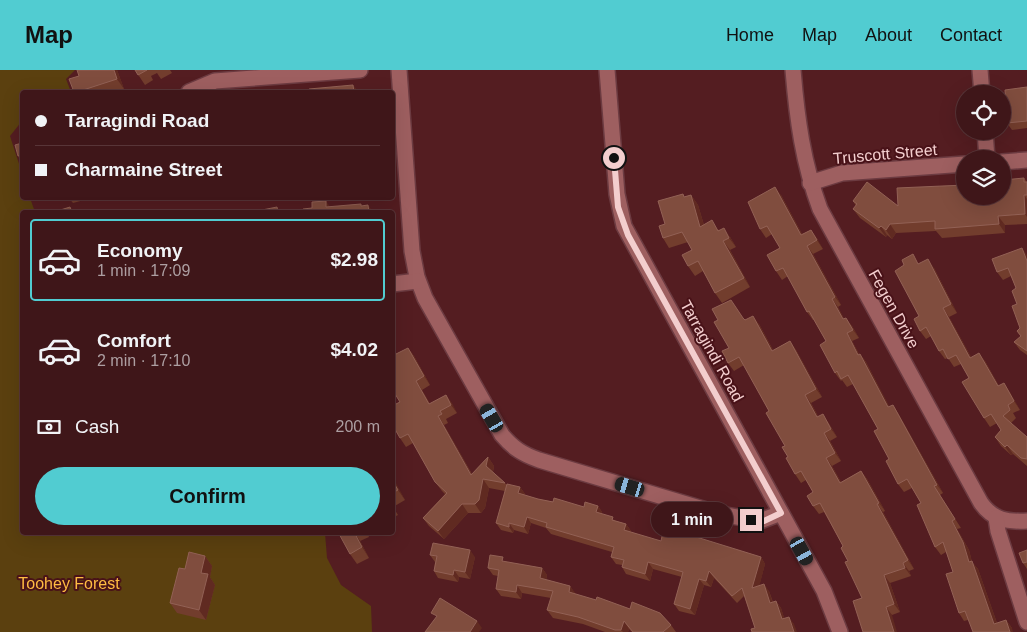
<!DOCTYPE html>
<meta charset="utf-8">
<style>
body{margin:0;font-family:Helvetica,sans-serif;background:#4a2326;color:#f1f3f6;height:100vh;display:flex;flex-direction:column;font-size:19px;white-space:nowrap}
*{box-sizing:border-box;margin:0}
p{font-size:16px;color:#ad9fa2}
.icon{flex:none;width:28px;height:28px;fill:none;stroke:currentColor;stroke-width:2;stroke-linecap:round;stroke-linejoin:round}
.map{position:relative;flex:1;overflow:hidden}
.panel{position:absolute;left:20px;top:140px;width:375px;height:325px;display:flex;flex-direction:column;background:#3f1619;border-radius:5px;box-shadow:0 5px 20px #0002,0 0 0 1px #583538}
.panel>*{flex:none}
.hud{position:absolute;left:20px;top:20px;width:375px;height:110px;border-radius:5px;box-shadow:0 5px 20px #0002,0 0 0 1px #583538;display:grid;align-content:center;height:110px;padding:0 15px;background:#3f1619}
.buttons{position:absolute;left:956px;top:15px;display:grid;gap:10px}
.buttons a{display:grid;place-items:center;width:55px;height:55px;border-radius:50%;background:#3f1619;box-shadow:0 5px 20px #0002,0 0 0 1px #583538;font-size:25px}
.end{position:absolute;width:22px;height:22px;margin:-11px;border:6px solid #f3cece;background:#111;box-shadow:0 0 0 2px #111}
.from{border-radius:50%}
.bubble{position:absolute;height:35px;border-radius:18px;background:#3f1619;box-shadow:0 5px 20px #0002,0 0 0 1px #583538;font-size:16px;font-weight:700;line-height:35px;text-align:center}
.car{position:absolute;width:15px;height:30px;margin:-15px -8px;border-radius:6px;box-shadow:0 0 4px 1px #0007;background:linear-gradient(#222 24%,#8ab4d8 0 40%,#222 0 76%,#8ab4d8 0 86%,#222 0)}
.hud b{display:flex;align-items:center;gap:18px;height:48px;font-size:19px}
.hud b+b{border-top:1px solid #583538}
.hud i{width:12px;height:12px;background:#f1f3f6}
ul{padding:9px 0 0;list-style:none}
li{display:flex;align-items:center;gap:15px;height:82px;margin:0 10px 8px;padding:0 5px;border:2px solid transparent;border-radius:5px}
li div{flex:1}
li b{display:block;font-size:19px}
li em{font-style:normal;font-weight:700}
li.current{border-color:#51ccd1}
li>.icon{width:45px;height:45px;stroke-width:1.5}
.pay{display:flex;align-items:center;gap:12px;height:55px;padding:0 15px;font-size:19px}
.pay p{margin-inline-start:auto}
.action{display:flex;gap:10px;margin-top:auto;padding:10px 15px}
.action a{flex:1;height:58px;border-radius:30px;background:#51ccd1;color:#111;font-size:20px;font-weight:700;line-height:58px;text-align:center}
header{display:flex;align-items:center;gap:30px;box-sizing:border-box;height:70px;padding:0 25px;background:#51ccd1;color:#111}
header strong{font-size:24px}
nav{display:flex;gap:28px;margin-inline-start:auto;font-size:18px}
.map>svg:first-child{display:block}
.green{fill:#5b400f}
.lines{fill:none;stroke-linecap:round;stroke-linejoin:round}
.street-casing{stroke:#6c3b41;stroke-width:18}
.secondary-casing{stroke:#6c3b41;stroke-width:18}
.street{stroke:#9e5f60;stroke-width:15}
.secondary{stroke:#9e5f60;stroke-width:15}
.wall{fill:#723d2d}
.shaded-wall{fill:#602a21}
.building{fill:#804d3e;stroke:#926155}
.route{stroke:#f3cece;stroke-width:6}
.labels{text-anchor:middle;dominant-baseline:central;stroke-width:4;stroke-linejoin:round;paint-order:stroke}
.street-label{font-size:16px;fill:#f3cece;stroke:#491218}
.park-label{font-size:16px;fill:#ffbc42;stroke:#491218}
</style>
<header>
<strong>Map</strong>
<nav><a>Home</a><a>Map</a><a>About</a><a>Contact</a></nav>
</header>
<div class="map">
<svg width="1027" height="562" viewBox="0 0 1027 562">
<rect width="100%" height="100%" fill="#541d21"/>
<!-- green -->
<polygon class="green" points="0,0 75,0 66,9 71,22 22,22 22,51 10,66 22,103 22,128 30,128 35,142 22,142 22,462 325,463 327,488 341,515 371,536 372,562 0,562"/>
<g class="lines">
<defs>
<g id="street">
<path d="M399,0L412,181L417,207L425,228L502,365C513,378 522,384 539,390L720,444L760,451L781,443"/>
<path d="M793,0C797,49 803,93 820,139L981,433C993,450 1007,452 1027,451"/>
<polyline points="980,0 982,24"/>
<polyline points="189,22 215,11 360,0"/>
<polyline points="985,61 987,89"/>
<polyline points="1002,92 1027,90"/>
<polyline points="810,113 842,103 965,94"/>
<polyline points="392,214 418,211"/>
<polyline points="996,448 998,461 1027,552"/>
</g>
<polyline id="secondary" points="607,0 617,124 624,156 824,521 840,562"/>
</defs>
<!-- street casing -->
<use href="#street" class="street-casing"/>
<!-- secondary casing -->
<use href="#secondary" class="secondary-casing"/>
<!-- street -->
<use href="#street" class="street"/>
<!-- secondary -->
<use href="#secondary" class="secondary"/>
</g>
<!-- wall -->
<g class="wall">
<polygon points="77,0 117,0 124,19 113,22 74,22 79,6"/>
<polygon points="135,0 170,0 172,3 161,9 157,3 151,6 153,10 145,15"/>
<polygon points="1027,17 1027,58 1012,60 1007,53"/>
<polygon points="22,73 22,93 18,86"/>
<polygon points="1024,108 1027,112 1027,154 1005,155 1005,163 942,168 936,161 896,163 892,169 887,165 886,167 860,148 853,139 856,136 853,131 898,136 965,126"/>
<polygon points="691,125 698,135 704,155 719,160 730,167 736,177 730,180 750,217 722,233 715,223 703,201 695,206 688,196 692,180 688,172 669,178 663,168 665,154 685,127"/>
<polygon points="781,125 802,164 811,160 823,179 813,184 841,235 838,237 844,249 852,256 859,268 852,271 859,284 860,284 866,292 889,337 893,335 898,343 943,423 940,425 961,458 957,459 969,480 972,492 978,499 997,553 1006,550 1012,558 968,550 964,551 959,543 953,502 946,482 941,485 935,477 921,433 912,418 904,422 898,414 878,359 853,314 847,317 842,310 841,311 835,303 826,271 814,250 813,250 807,242 788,206 782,210 776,201 780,178 772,164 766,168 760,159"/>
<polygon points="69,128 91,128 73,133"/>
<polygon points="1027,185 1027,285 1020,280 1014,272 1021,267 1017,261 1020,258 1017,234 1016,218 1011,206 1003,210 997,202"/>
<polygon points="919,194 934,198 957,243 949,247 971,287 985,291 999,316 1004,313 1020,340 1013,343 1016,348 1011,353 1027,367 1027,396 1013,384 1011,385 1001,376 995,367 1001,360 997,353 990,357 984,348 969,308 961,294 954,297 948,288 945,289 939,281 931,266 926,269 920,261"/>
<polygon points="744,249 759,254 773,280 790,271 796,280 822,327 811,333 818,346 828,352 837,367 830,371 841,391 832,396 841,412 861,401 867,409 885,441 883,442 914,499 909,501 911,506 890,513 900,542 892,545 862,528 843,476 824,442 819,444 813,436 813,422 806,410 801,413 795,404 788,387 785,376 769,341 744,295 734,301 728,293"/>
<polygon points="408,278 414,286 430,315 422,320 430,334 446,325 457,343 446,349 448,353 444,355 472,404 488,387 494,396 493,402 507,415 520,417 525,424 524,425 538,429 584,437 598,436 602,442 602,444 616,451 626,454 631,461 630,462 661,471 761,487 765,494 759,516 769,521 773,532 776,531 781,538 784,548 794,554 755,558 744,526 737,533 714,508 711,517 704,515 695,545 679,541 674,534 682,507 653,499 650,511 626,504 622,497 622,495 616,494 611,487 612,482 551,464 546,458 531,453 528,464 514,460 513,463 501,460 496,453 505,421 489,418 485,438 481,443 468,443 444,469 429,456 423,448 445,424 442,421 435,412 413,373 406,377 400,368 400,332"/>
<polygon points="392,408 405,430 393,437 398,445 392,448"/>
<polygon points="338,462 367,462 369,467 360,471 369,488 357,494 350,484"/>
<polygon points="1027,480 1027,499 1023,493"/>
<polygon points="430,485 475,487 470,509 459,507 458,512 438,508 434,501 435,492"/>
<polygon points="205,486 212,496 210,507 215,515 206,550 177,543 170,533 185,499"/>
<polygon points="506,492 542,498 547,505 546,510 570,516 575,524 671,555 676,562 632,562 629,559 628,562 605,562 583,554 553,548 547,540 551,528 522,523 521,529 501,526 496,519 498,506 493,505 488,498"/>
</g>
<!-- shaded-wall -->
<g class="shaded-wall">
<polygon points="114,0 117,0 124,19 117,9"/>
<polygon points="353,15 359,22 354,22"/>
<polygon points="775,117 781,125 807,173 801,165"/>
<polygon points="691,125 698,135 707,166 700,157"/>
<polygon points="1024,125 1027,129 1027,147 1025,144"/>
<polygon points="326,131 332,140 326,137"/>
<polygon points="368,135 373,142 369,142"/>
<polygon points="998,146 1005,155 1005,163 999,154"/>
<polygon points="890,154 896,163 892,169 886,160"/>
<polygon points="881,156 887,165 886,167 879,158"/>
<polygon points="724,158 730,167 736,177 729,168"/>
<polygon points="811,160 817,168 823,179 817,170"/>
<polygon points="723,171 730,180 750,217 744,208"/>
<polygon points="807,176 813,184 841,235 835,227"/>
<polygon points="1022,178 1027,185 1027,191"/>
<polygon points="928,189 934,198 957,243 951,234"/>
<polygon points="832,229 838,237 849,258 843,249"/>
<polygon points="943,238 949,247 976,296 970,288"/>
<polygon points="753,246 759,254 778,289 772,281"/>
<polygon points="846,248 852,256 859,268 853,260"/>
<polygon points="847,263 852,271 864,293 858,285"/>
<polygon points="790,271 796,280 822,327 816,319"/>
<polygon points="408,278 414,286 430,315 424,306"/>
<polygon points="979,283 985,291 1004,325 998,316"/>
<polygon points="860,284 866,292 894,345 888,337"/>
<polygon points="416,311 422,320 435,343 429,334"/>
<polygon points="1004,313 1010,322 1020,340 1014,331"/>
<polygon points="446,325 452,333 457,343 451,335"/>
<polygon points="805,325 811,333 823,355 817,347"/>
<polygon points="893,335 898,343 943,423 937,415"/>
<polygon points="823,344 828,352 837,367 831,359"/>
<polygon points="438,346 444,355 477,414 471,405"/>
<polygon points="824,363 830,371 841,391 835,383"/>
<polygon points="1007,375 1013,384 1011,385 1005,377"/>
<polygon points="488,387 494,396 492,405 486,396"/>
<polygon points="826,388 832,396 846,421 840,413"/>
<polygon points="861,401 867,409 885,441 879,433"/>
<polygon points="392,408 396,413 405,430 398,420"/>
<polygon points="483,409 489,418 485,438 481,443 475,434"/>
<polygon points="520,417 525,424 523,430 518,423"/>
<polygon points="462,434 468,443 444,469 438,461"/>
<polygon points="877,434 883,442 914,499 908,490"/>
<polygon points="598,436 602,442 601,449 596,442"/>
<polygon points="527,447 531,453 528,464 524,457"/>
<polygon points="952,451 957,459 969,480 972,492 978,499 1000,562 994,554 969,492"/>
<polygon points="509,453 514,460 513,463 509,457"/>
<polygon points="626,454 631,461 629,467 624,460"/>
<polygon points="354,462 360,471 369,488 362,477"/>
<polygon points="470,480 475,487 470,509 465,502"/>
<polygon points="205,486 212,496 210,507 215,515 206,550 199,540 201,503"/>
<polygon points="761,487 765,494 757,525 752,518"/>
<polygon points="648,492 653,499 650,511 645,504"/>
<polygon points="903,493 909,501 911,506 905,498"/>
<polygon points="542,498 547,505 545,515 540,508"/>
<polygon points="454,500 459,507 458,512 453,505"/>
<polygon points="709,501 714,508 711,517 706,511"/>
<polygon points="884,505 890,513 900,542 894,534"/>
<polygon points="699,509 704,515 695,545 690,539"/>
<polygon points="764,514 769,521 775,540 770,533"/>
<polygon points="517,515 522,523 521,529 516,522"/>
<polygon points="570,516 576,524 569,522"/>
<polygon points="776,531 781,538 787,556 782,549"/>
<polygon points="886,537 892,545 897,562 894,562"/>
<polygon points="789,547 794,554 797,562 794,562"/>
<polygon points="1006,550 1012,558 1013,562 1010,562"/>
<polygon points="477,551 482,558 479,562 470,562"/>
<polygon points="624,551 629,559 628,562 623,562 621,560"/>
</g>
<!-- building -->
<g class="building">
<polygon points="77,0 114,0 117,9 77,22 74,22 69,9 79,6"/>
<polygon points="135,0 147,0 138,5"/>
<polygon points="353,15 354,22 366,21 366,22 310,22 309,19"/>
<polygon points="1027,17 1027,51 1007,53 1005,20"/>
<polygon points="22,73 22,84 18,86 15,75"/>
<polygon points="1024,108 1024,112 1027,112 1027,125 1024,125 1025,144 998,146 999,154 935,159 935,151 890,154 886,160 881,156 879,158 853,139 857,134 853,131 867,112 898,136 897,118 965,115 965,126 1002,126 1003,110"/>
<polygon points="775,117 801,165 811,160 817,170 807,176 835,227 832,229 843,249 846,248 853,260 847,263 858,285 860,284 888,337 893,335 937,415 934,416 955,449 952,451 963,472 969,492 972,491 994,554 1006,550 1010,562 973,562 965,541 959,543 946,504 953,502 943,472 935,477 917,435 921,433 907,409 898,414 886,391 889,389 874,361 878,359 848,305 841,309 837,301 835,303 820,275 826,271 809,241 807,242 783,198 776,201 767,185 780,178 767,156 760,159 748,132"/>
<polygon points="683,124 684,127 691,125 700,157 712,150 718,161 724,158 729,168 723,171 744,208 715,223 698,191 688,196 682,185 692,180 682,162 663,168 659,156 665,154 658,131"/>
<polygon points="326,131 326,137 361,134 361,136 368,135 369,142 252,142 277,137 278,142 303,141 303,139 312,138 312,132"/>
<polygon points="70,137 72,142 54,142"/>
<polygon points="1022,178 1027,191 1027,281 1014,272 1021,266 1017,261 1020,258 1012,236 1017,234 1012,221 1016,218 1008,198 997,202 992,189"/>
<polygon points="913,184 918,194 928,189 951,234 943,238 970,288 979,283 998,316 1004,313 1014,331 1008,335 1010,340 1003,346 1027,367 1027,389 1021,388 1007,375 1005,377 995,367 1001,360 991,344 984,348 962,312 969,308 956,285 948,289 943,279 939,281 926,257 920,261 914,249 919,246 895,201 904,195 902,190"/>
<polygon points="731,230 743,248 745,250 753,246 772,281 790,271 816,319 805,325 817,347 823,344 831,359 824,363 835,383 826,388 840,413 861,401 879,433 877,434 908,490 903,493 905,498 884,505 894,534 886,537 894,562 863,562 853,531 862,528 845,492 848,491 841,478 843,476 820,433 813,436 807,426 813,422 801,401 795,404 786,388 788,387 782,377 785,376 766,343 769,341 739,287 728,293 722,281 729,278 714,252 718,250 712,239"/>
<polygon points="408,278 424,306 416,311 429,334 446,325 451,335 440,341 442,344 438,346 471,405 488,387 486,396 505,413 483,409 479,430 475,434 462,434 438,461 423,448 447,423 435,412 408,364 400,368 392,354 392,336 400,332 392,319 392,286"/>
<polygon points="392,410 398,420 392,423"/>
<polygon points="507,414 520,417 518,423 538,429 553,432 554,428 584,437 585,432 598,436 596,442 613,447 612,450 626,454 624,460 661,471 664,457 761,487 752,518 764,514 770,533 776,531 782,549 789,547 794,562 752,562 751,559 755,558 742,518 732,526 709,501 706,511 699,509 690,539 674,534 683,502 648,492 645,504 622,497 624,490 611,487 614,477 546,457 547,453 527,447 524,457 509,453 509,457 496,453"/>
<polygon points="338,462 354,462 362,477 350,484"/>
<polygon points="433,473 470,480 465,502 454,500 453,505 434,501 437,486 430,485"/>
<polygon points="1027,480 1027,492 1023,493 1019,483"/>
<polygon points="189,482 205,486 201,503 208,504 199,540 170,533 179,498 185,499"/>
<polygon points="490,485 503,487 502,491 542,498 540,508 570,516 569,522 596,530 597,527 630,539 632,532 660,543 671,555 663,562 633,562 624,551 621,560 615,560 578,547 547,540 553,521 517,515 516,522 496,519 499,500 488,498"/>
<polygon points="440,528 477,551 470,562 425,562 437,546 431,543"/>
</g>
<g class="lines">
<!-- route -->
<polyline class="route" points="614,88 618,137 628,165 781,443 764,451 751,450"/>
</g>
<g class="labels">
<!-- street labels -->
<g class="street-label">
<text transform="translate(885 84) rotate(-5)">Truscott Street</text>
<text transform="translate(894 239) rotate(61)">Fegen Drive</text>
<text transform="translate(712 281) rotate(61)">Tarragindi Road</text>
</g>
<!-- park labels -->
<g class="park-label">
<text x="69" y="513">Toohey Forest</text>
</g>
</g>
</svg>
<div class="buttons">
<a><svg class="icon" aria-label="locate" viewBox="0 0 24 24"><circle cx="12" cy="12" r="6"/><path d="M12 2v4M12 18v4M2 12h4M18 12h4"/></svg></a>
<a><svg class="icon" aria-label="layers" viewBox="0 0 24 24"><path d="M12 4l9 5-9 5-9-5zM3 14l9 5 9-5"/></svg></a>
</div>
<i class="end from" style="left:614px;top:88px"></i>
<i class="end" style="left:751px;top:450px"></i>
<div class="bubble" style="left:651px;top:432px;width:82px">1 min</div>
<i class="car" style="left:492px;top:348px;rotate:330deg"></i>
<i class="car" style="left:630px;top:417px;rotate:287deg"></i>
<i class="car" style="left:802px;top:481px;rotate:151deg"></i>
<div class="hud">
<b><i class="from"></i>Tarragindi Road</b>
<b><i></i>Charmaine Street</b>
</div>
<section class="panel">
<ul>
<li class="current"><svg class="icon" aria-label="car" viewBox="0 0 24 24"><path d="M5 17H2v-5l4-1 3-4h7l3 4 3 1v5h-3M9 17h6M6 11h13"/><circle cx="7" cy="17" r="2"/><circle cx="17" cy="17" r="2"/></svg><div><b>Economy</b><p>1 min · 17:09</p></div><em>$2.98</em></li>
<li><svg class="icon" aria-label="car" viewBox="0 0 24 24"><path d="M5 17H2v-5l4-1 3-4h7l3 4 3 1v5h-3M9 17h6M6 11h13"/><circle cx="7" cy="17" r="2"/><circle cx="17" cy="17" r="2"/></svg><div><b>Comfort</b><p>2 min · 17:10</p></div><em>$4.02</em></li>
</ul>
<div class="pay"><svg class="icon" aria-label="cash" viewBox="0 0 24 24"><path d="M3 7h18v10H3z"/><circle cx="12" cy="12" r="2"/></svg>Cash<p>200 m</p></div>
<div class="action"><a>Confirm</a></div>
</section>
</div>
